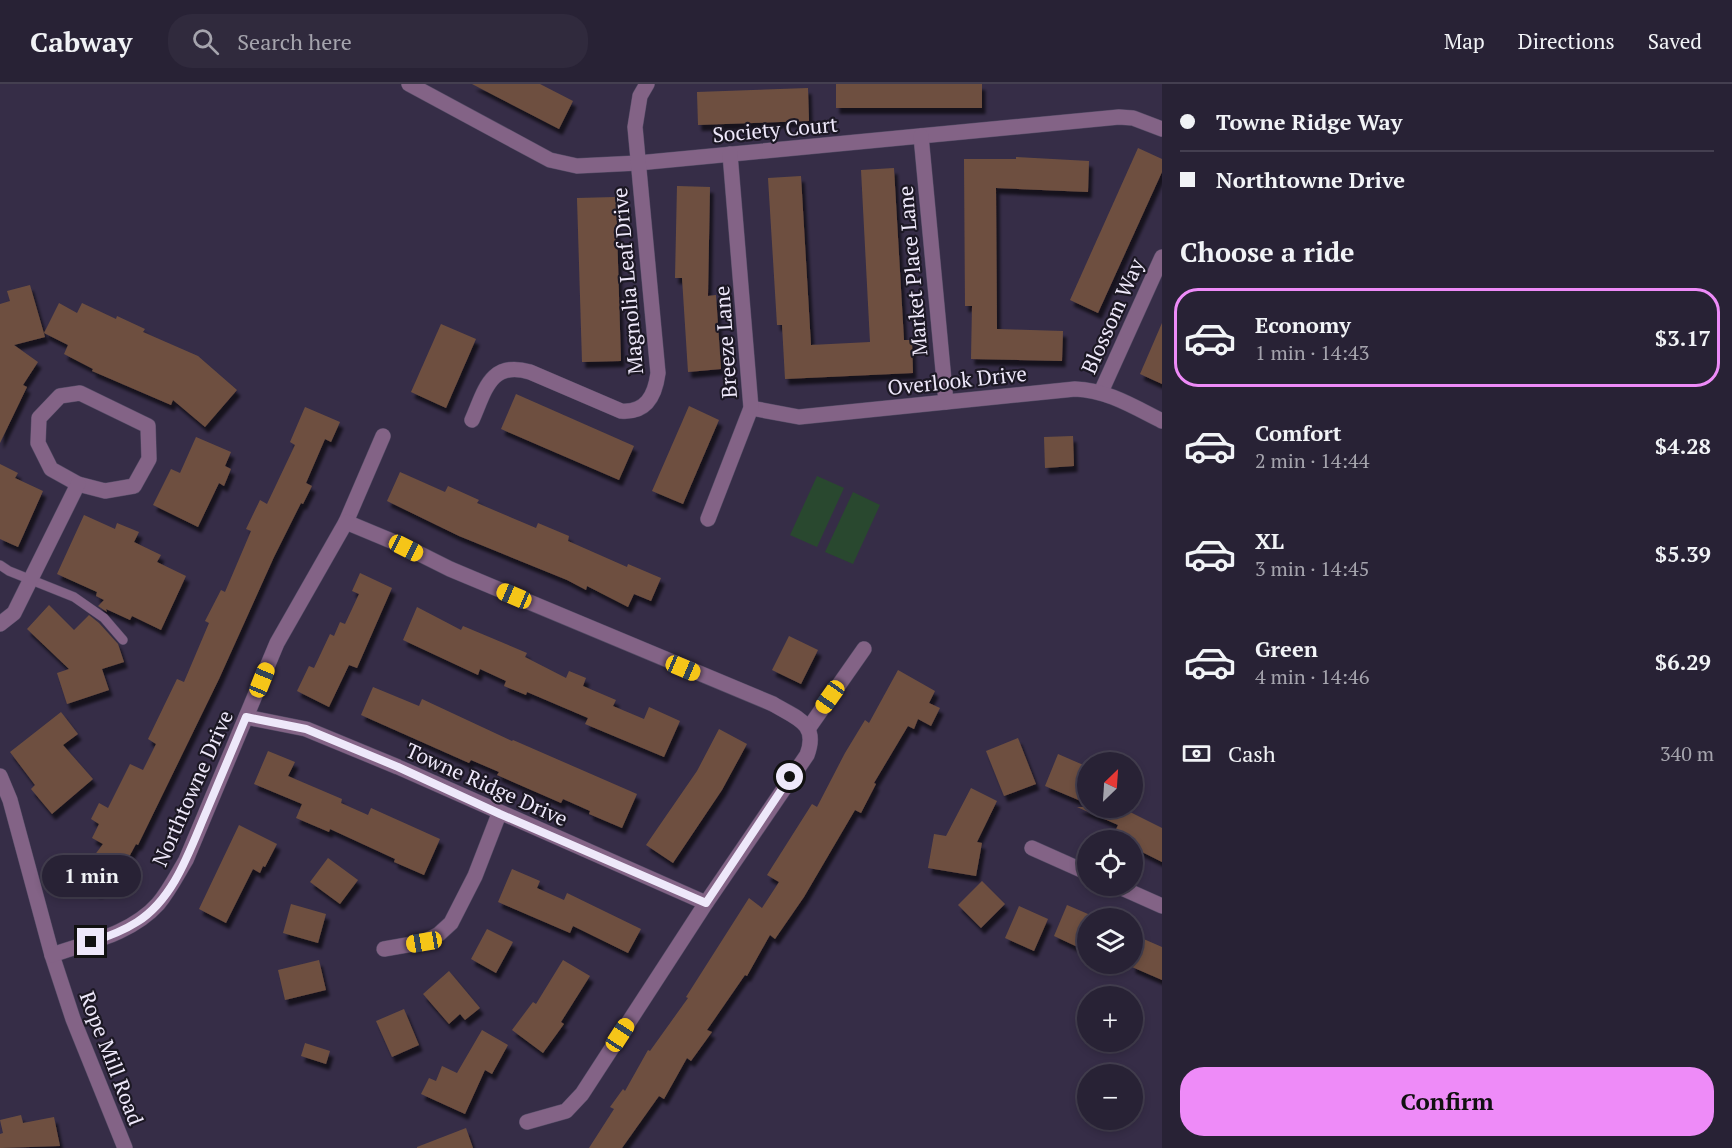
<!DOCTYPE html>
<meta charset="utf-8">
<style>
body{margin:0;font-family:"PT Serif",serif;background:#302a3d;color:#f1f3f6;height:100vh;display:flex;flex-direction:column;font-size:22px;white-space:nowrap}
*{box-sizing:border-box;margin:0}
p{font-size:20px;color:#a5a4ad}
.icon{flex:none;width:33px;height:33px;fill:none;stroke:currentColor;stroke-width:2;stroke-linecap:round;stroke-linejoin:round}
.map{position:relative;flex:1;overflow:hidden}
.panel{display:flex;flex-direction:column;background:#282235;width:570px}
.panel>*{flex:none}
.guide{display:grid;align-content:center;height:132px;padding:0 18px;background:#282235}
.needle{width:39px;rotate:25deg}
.tools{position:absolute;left:1077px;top:668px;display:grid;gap:12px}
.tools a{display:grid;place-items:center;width:66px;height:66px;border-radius:50%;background:#282235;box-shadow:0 3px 9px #0003,0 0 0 2px #443f50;font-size:30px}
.end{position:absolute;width:27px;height:27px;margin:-14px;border:8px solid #eee8fa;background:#111;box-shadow:0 0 0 3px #111}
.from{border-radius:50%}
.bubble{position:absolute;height:42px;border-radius:21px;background:#282235;box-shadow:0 3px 9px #0003,0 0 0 2px #443f50;font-size:20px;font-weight:800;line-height:42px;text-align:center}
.car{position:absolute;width:18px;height:36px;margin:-18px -9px;border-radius:8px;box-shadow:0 0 4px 2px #0007;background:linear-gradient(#f5c518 24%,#345 0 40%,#f5c518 0 76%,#345 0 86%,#f5c518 0)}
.guide b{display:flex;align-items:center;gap:21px;height:57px;font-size:22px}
.guide b+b{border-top:2px solid #443f50}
.guide i{width:15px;height:15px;background:#f1f3f6}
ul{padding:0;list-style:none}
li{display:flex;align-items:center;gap:18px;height:99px;margin:0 12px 9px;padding:0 6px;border:3px solid transparent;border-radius:24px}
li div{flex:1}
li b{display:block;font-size:22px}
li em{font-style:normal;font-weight:800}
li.current{border-color:#ee8bf8}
li>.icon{width:54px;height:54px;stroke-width:1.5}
h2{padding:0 18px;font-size:27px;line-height:72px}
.pay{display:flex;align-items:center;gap:15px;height:66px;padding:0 18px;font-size:22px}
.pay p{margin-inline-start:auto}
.primary-button{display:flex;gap:12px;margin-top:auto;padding:12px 18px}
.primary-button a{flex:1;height:69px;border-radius:24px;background:#ee8bf8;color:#111;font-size:24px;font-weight:800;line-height:69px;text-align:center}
header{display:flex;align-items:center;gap:36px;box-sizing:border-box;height:84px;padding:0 30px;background:#282235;border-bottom:2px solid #443f50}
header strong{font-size:28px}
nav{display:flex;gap:33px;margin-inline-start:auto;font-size:21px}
.search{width:420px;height:54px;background:#302a3d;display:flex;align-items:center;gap:15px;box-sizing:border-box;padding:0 21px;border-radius:24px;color:#a5a4ad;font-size:22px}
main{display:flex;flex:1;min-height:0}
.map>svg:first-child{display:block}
.green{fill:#29482f}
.building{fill:#6e5040;filter:url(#shadow)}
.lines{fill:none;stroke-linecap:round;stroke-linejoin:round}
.service-casing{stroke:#534b64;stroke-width:10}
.minor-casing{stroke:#534b64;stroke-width:16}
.service{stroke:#836386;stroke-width:9}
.minor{stroke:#836386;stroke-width:15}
.route{stroke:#eee8fa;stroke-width:8}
.labels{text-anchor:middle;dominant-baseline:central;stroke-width:4.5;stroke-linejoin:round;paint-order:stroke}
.street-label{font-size:21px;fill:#eee8fa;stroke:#1c1824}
</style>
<header>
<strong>Cabway</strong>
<div class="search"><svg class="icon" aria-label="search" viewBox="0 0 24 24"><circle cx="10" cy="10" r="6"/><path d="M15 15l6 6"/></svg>Search here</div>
<nav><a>Map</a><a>Directions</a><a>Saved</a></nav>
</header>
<main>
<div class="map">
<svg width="1162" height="1064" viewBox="0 0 1162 1064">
<defs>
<filter id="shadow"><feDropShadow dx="3.5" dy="6" stdDeviation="1.5" flood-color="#0009"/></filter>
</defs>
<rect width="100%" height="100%" fill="#362d47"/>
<!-- green -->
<g class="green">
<polygon points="817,392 844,404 817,463 790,451"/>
<polygon points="853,408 880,421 853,480 825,468"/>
</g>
<!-- building -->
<g class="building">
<polygon points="472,0 540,0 573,17 559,45"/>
<rect x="836" y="0" width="146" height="24"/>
<polygon points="808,4 809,37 698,41 697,8"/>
<polygon points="1138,64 1162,75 1162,88 1098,229 1070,216"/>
<polygon points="1016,73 1089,77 1088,108 996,104 997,245 1063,247 1062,277 971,275 972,222 965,222 964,75 1016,75"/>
<polygon points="894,84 904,256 912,256 913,289 785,295 782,241 777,241 768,94 801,92 811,261 870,258 861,86"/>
<polygon points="677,102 710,103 708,212 716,211 721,285 688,288 682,194 675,194"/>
<polygon points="616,113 621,277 582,278 577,114"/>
<polygon points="30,201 45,253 14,261 38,278 23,301 27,303 0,359 0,220 10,217 7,207"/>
<polygon points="59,219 77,229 82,219 116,235 117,232 145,245 143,248 198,272 237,306 205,343 173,316 171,321 92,287 93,285 64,270 68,261 44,249"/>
<polygon points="1162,239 1162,300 1140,290"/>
<polygon points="441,240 476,255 446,324 411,308"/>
<polygon points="516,310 634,362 619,396 501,345"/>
<polygon points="689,322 719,336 683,420 652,407"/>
<polygon points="305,323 340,338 331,358 325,355 306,399 312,402 303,420 301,419 274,473 219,595 138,761 136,760 129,773 127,772 98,809 78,793 103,760 92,754 99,740 91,735 99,719 108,724 130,680 143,686 156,660 148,655 177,595 184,598 209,539 205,537 221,506 225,508 251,447 246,445 260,416 267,420 295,361 290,358"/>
<polygon points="1073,352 1074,382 1045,384 1044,353"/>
<polygon points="196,353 231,368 225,382 231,385 224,402 219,399 198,443 153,421 171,385 180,389"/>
<polygon points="0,380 18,389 15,394 43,407 18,463 0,455"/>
<polygon points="400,388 445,408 448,402 479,416 477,419 536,444 538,439 569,452 568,457 627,483 628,480 661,494 651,517 634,510 628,523 587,502 586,506 567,496 459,452 387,417"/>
<polygon points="84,431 115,445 117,439 139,448 134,458 161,471 157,478 186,492 161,546 132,532 130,536 106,525 107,528 98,522 104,516 96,512 97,508 57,490"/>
<polygon points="360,489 392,504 357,584 349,581 329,623 297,607 309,582 314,584 330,550 334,552 340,538 345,540 359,510 352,507"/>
<polygon points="49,521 74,546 89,531 99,539 118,560 124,578 102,585 109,606 67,620 57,589 69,585 27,545"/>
<polygon points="417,523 461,546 463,542 527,569 525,573 566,594 569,587 586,594 583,602 616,616 613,622 644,635 649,623 680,637 664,673 585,640 588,634 527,608 526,611 504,602 506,597 480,585 478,591 403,556"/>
<polygon points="789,552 818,566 801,600 772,586"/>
<polygon points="898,586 935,607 929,619 940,624 931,642 918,635 914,645 908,642 874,699 876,700 861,729 855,726 804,813 775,855 770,851 747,892 745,891 707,946 712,948 691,977 687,974 664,1015 659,1012 622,1064 589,1064 614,1025 610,1023 623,1005 625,1007 648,966 650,967 688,914 686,913 749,814 762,824 779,798 767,791 812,720 817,723 845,669 865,636 869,639"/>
<polygon points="373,603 419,622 422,615 512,657 513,656 637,710 622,744 589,730 590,727 563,715 561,719 497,691 499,688 471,676 469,679 361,631"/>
<polygon points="61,628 78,650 63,661 93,695 52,730 31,705 35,701 10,668"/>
<polygon points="719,645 747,660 722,706 673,779 646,761 697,687"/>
<polygon points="1018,654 1036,700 1004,712 986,667"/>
<polygon points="268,667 295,678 288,692 342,715 341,719 368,731 371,724 440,755 424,791 394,778 395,775 330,745 329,748 296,734 302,720 254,700"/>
<polygon points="1058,670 1088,683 1088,720 1045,702"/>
<polygon points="971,704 997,717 977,758 982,759 976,792 928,784 934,750 946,752"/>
<polygon points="1077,723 1120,723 1162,744 1162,778 1132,763 1132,756 1111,756 1118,741"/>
<polygon points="239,741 277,760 265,783 263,782 260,789 253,785 226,839 199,825"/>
<polygon points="328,774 358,796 340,820 310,798"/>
<polygon points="512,785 540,797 537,804 564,816 567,809 641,845 628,869 573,842 570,849 498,818"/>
<polygon points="982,797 1005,820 981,844 958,821"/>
<polygon points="291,820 326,830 318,859 283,849"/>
<polygon points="1067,821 1088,830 1088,858 1084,866 1054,852"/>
<polygon points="1019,822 1048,835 1034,867 1005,854"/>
<polygon points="487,845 513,858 496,889 471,875"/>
<polygon points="1132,850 1162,863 1162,896 1132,883"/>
<polygon points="319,876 326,906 285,916 278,886"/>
<polygon points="563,876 590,892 561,938 564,940 543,969 512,946 533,918 536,920"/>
<polygon points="449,887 480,924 465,936 460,930 449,940 423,910"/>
<polygon points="404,925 419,961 392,973 376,937"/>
<polygon points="482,946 508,961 492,990 485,986 465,1030 421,1010 429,994 436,997 442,982 457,989"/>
<polygon points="305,959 330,967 326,980 301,972"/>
<polygon points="21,1031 23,1039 54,1033 60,1062 0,1064 0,1050 3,1049 0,1036"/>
<polygon points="466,1044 473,1064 417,1064 417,1063"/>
</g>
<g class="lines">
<defs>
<polyline id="service" points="0,481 9,487 74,513 104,534 123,556"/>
<g id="minor">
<polyline points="409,0 550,76 577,82 638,79 1119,33 1133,34 1162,45"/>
<polyline points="921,52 946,318"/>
<polyline points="1101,308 1162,173"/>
<polygon points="80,309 148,342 149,375 134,402 105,407 78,400 51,385 38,359 39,334 60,312"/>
<path d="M751,324L799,333L1075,305C1107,306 1134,323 1162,337"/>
<path d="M472,336C485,307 490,276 530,288L621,327C646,329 655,312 658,289L635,43L640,12L647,0"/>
<polyline points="708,435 751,324 730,70"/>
<polyline points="346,438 383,352"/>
<polyline points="0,540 14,529 78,400"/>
<polyline points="246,633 306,645 398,683 706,819"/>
<polyline points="808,645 864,565"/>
<polyline points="0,692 10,716 52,871 73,935 125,1064"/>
<polyline points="1032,764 1088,789"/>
<polyline points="1115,801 1162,822"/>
<polyline points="384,865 424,858 439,850 451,839 475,792 499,730"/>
<path d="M52,871C89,858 131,850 158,820C169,807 177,791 186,776L277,559L346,438L406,463L450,485L773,620C796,634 819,639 807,671L706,819L582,1010L566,1027L527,1038"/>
</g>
</defs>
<!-- service casing -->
<use href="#service" class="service-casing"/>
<!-- minor casing -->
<use href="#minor" class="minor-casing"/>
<!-- service -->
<use href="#service" class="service"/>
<!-- minor -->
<use href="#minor" class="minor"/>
</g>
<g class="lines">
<!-- route -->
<path class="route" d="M91,858C107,853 123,847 137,838C175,814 190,765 207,726C220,695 233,664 246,633L306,645L398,683L500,730L706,819L790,693"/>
</g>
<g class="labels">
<!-- street labels -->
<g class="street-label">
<text transform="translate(775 45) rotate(-5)">Society Court</text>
<text transform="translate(912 187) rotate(-95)">Market Place Lane</text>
<text transform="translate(627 197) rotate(-95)">Magnolia Leaf Drive</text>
<text transform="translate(1112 232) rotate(-66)">Blossom Way</text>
<text transform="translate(725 258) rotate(-94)">Breeze Lane</text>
<text transform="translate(957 296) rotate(-6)">Overlook Drive</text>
<text transform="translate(487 700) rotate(24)">Towne Ridge Drive</text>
<text transform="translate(192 704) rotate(-66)">Northtowne Drive</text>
<text transform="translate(112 974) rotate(69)">Rope Mill Road</text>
</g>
</g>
</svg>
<div class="tools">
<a><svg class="needle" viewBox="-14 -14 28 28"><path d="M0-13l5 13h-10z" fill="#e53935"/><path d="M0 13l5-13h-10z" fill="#a5a4ad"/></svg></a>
<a><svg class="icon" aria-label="locate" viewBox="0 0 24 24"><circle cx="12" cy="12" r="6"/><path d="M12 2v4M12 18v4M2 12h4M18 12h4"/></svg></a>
<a><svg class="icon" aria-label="layers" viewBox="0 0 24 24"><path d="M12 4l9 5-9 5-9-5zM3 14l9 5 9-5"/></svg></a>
<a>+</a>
<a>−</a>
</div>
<i class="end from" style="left:790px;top:693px"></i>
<i class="end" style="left:91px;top:858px"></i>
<div class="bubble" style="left:42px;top:771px;width:99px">1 min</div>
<i class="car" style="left:406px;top:464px;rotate:117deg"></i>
<i class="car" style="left:514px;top:512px;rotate:293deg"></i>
<i class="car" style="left:683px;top:584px;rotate:113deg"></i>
<i class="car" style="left:262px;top:596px;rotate:22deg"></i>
<i class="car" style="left:830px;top:613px;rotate:215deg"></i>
<i class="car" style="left:424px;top:858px;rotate:260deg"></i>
<i class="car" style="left:620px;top:951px;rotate:33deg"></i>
</div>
<section class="panel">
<div class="guide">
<b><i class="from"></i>Towne Ridge Way</b>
<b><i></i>Northtowne Drive</b>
</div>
<h2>Choose a ride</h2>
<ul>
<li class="current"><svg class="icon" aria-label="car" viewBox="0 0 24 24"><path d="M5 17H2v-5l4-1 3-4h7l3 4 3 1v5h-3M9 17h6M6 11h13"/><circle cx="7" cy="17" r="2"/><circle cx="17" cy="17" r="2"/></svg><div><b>Economy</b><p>1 min · 14:43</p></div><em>$3.17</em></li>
<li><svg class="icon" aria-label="car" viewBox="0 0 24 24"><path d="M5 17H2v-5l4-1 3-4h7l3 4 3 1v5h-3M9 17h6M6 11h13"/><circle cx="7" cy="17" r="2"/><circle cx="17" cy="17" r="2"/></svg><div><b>Comfort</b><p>2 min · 14:44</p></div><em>$4.28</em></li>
<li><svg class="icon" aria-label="car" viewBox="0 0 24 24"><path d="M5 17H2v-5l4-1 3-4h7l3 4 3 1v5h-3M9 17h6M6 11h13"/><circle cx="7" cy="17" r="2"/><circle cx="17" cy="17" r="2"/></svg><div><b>XL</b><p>3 min · 14:45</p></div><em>$5.39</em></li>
<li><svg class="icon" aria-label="car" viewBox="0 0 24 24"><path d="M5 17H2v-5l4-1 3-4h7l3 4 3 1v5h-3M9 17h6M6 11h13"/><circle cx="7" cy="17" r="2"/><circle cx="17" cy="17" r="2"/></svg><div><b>Green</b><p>4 min · 14:46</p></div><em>$6.29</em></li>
</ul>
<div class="pay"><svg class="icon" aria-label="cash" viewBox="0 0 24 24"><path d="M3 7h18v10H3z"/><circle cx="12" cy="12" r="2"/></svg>Cash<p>340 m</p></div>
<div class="primary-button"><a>Confirm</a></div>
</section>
</main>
